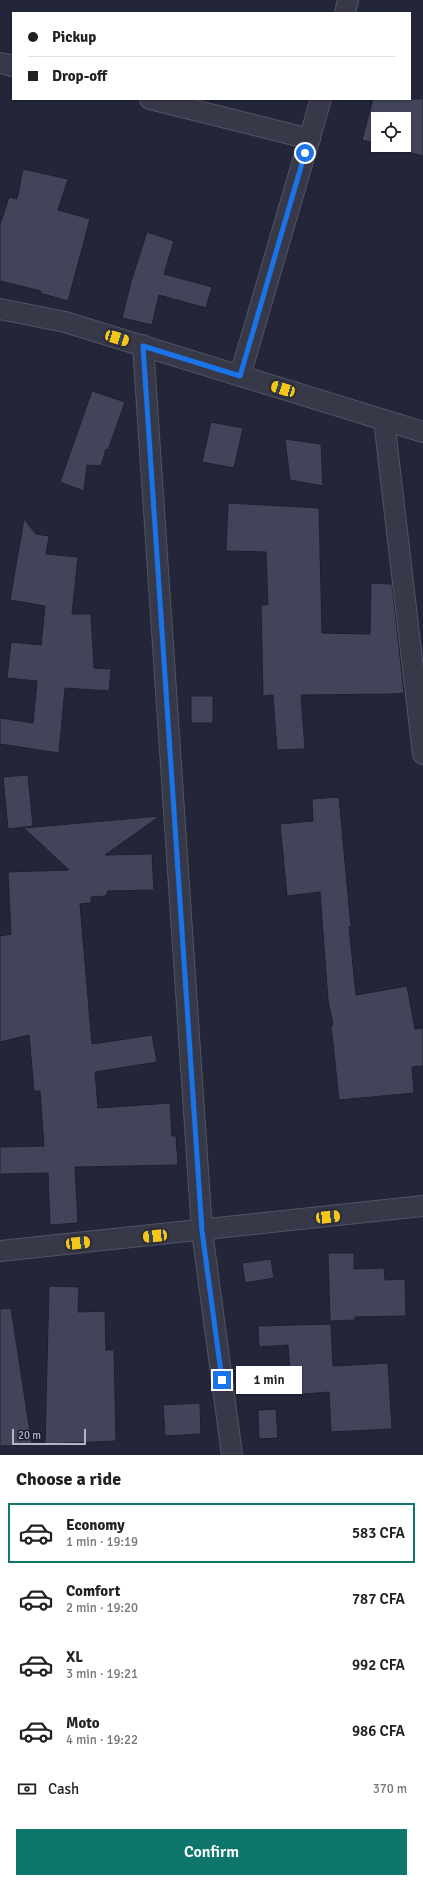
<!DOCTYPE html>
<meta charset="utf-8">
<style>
body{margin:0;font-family:Signika,sans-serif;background:#f2f2f2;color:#222;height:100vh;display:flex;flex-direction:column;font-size:15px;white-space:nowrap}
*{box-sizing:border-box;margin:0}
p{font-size:13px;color:#767676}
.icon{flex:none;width:22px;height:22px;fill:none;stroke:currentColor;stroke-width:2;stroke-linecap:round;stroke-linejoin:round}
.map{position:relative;height:1455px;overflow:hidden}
.details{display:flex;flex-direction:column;background:#fff;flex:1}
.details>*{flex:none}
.hud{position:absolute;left:12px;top:12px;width:399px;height:88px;border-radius:0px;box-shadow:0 1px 3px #0004;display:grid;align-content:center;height:88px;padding:0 16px;background:#fff}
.fabs{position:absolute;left:371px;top:112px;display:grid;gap:8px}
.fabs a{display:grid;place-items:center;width:40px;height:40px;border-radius:0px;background:#fff;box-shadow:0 1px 3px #0004;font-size:20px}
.scale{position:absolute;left:12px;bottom:10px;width:74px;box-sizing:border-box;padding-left:4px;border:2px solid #b2b3c5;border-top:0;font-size:11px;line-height:14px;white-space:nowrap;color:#b2b3c5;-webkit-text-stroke:3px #1c1e2e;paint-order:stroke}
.end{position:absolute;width:18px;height:18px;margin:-9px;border:5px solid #1a73e8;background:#fff;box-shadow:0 0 0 2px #fff}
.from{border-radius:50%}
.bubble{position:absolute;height:28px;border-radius:0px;background:#fff;box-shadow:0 1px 3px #0004;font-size:13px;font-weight:600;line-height:28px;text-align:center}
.car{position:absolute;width:12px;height:24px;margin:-12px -6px;border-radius:5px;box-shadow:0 0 3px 1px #0007;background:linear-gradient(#f5c518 24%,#345 0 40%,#f5c518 0 76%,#345 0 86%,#f5c518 0)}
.hud b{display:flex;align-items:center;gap:14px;height:38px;font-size:15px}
.hud b+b{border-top:1px solid #e0e0e0}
.hud i{width:10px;height:10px;background:#222}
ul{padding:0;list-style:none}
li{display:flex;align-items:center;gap:12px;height:60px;margin:0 8px 6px;padding:0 8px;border:2px solid transparent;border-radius:0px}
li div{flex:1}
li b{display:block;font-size:15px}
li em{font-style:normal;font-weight:600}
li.active{border-color:#0f766e}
li>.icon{width:36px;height:36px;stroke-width:1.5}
h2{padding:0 16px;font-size:18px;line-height:48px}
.pay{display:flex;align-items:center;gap:10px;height:44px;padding:0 16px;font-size:15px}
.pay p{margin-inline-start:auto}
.button{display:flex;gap:8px;margin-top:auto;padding:8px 16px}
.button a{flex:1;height:46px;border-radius:0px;background:#0f766e;color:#fff;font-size:16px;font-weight:600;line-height:46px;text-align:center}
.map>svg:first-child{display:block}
.building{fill:#42445a;stroke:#1e2030}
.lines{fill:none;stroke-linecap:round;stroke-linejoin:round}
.minor-casing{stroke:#525364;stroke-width:22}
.minor{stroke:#373949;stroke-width:20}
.route{stroke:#1a73e8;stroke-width:5}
</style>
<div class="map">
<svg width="423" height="1455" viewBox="0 0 423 1455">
<rect width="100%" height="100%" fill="#232639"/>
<!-- building -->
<g class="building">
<polygon points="373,99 423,99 423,156 381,145 404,145 404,119 378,119 378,144 362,140"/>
<polygon points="23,169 68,179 58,210 90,219 68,301 40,293 41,291 0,281 0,225 9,197 17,199"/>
<polygon points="147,232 174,241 164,274 212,287 206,308 159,295 152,325 122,318 131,282"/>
<polygon points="92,391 125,402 108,450 106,449 101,466 87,465 84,491 60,482"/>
<polygon points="211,422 243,428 234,468 202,462"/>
<polygon points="285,439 321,444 323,486 290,480"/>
<polygon points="228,503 319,508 322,633 370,634 371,583 392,584 404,693 392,694 301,695 305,749 277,750 273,695 263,696 261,605 268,605 266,552 226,551"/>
<polygon points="24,519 36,534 49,536 46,554 78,557 72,614 91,614 94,668 111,669 109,691 65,688 59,753 0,744 0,718 33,723 37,681 7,678 11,642 41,645 45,606 10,600"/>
<rect x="191" y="696" width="22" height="27"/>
<polygon points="28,775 33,826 8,829 3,777"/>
<polygon points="339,797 351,927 349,927 356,995 407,986 415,1029 423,1028 423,1066 412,1067 414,1093 339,1100 331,1025 333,1025 328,1000 320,892 287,896 280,824 313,821 312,799"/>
<polygon points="160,816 105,855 152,854 154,890 108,891 106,896 91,897 91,903 80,904 92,1044 152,1035 157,1062 95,1072 98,1108 170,1103 172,1136 176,1136 178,1165 75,1167 78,1223 50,1225 48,1173 0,1174 0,1147 44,1146 40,1091 34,1091 29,1035 0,1042 0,936 11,934 8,872 69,870 24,828"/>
<polygon points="328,1253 354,1253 354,1269 384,1268 385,1280 405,1279 406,1316 355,1317 355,1320 330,1321"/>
<polygon points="271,1259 274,1278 245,1283 242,1263"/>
<polygon points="49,1286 79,1287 78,1312 105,1311 106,1350 114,1350 116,1441 45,1444"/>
<polygon points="11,1308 32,1445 0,1446 0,1309"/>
<polygon points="331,1324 333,1366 388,1363 392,1429 331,1432 329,1392 292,1395 288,1345 259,1347 258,1326"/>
<polygon points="200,1403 201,1434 165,1436 163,1405"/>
<polygon points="276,1409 278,1438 259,1439 258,1410"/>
</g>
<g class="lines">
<defs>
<g id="minor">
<polyline points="345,13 348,0"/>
<polyline points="0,63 13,66"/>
<polyline points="150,99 310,139"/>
<polyline points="0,309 65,322 423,432"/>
<polyline points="143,345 202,1231 232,1455"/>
<polyline points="240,376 321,99"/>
<polyline points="384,420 423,754"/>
<polyline points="0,1251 423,1206"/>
</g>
</defs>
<!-- minor casing -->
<use href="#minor" class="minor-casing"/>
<!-- minor -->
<use href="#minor" class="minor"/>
</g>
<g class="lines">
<!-- route -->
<polyline class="route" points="222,1380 202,1231 143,346 240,376 305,153"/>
</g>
</svg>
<div class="fabs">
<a><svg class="icon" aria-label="locate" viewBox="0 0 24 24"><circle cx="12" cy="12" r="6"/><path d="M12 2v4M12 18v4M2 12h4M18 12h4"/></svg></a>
</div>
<div class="scale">20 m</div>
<i class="end from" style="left:305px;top:153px"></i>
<i class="end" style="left:222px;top:1380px"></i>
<div class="bubble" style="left:236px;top:1366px;width:66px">1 min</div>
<i class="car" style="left:117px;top:338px;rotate:107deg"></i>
<i class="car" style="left:283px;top:389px;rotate:287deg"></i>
<i class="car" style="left:328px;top:1217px;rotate:84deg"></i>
<i class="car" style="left:155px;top:1236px;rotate:264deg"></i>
<i class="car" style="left:78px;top:1243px;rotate:84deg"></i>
<div class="hud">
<b><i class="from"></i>Pickup</b>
<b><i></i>Drop-off</b>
</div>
</div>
<section class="details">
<h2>Choose a ride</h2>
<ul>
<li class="active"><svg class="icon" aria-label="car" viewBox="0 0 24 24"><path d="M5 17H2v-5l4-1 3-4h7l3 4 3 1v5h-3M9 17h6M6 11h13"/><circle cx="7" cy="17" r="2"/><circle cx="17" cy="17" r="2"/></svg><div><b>Economy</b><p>1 min · 19:19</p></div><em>583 CFA</em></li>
<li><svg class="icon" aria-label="car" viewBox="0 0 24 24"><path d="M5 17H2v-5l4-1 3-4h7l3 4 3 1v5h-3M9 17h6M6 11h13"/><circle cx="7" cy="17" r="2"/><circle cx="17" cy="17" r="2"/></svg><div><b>Comfort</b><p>2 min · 19:20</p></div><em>787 CFA</em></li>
<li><svg class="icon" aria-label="car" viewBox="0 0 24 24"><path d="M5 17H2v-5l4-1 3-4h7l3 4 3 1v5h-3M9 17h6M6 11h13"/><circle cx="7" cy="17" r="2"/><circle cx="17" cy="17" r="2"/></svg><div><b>XL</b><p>3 min · 19:21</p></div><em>992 CFA</em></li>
<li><svg class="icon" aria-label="car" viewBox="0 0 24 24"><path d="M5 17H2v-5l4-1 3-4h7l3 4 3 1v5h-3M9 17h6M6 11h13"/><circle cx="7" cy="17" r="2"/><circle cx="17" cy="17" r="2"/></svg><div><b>Moto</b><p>4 min · 19:22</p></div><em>986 CFA</em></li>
</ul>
<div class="pay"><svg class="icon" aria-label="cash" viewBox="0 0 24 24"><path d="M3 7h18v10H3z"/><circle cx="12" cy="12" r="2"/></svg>Cash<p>370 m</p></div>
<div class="button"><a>Confirm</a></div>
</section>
